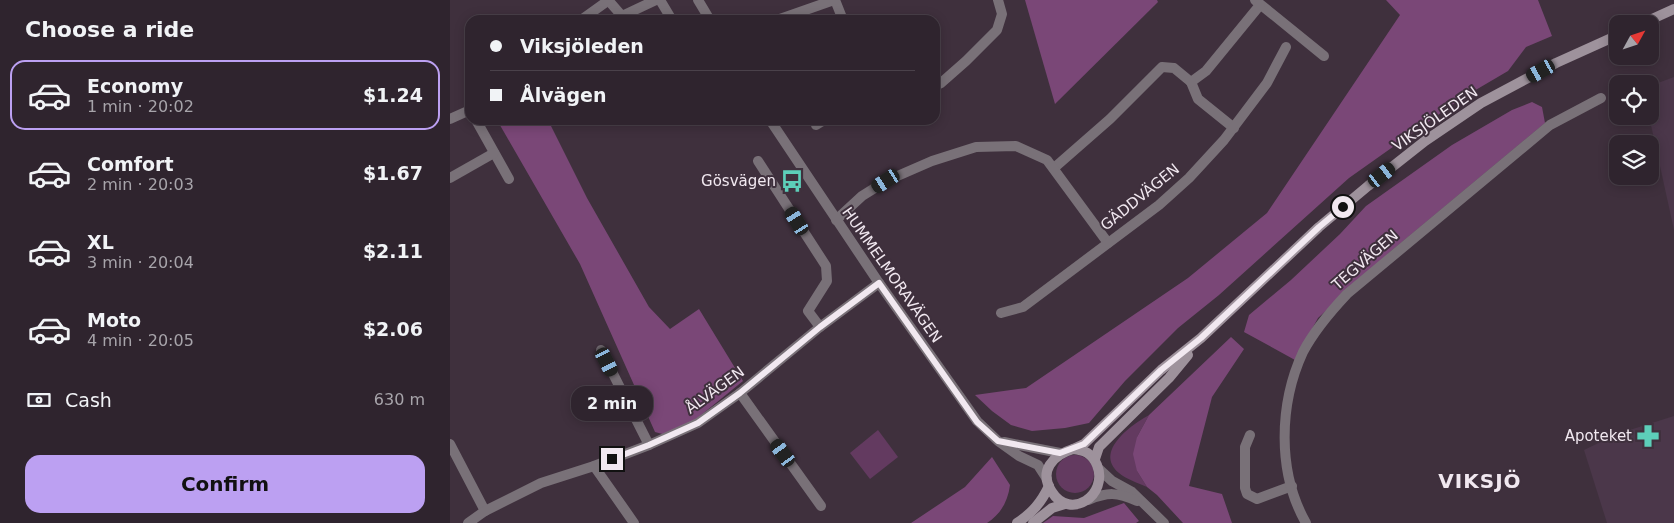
<!DOCTYPE html>
<meta charset="utf-8">
<style>
body{margin:0;font-family:"DejaVu Sans",sans-serif;background:#3b303a;color:#f1f3f6;height:100vh;display:flex;flex-direction:column;font-size:19px;white-space:nowrap}
*{box-sizing:border-box;margin:0}
p{font-size:16px;color:#a7a4aa}
.icon{flex:none;width:28px;height:28px;fill:none;stroke:currentColor;stroke-width:2;stroke-linecap:round;stroke-linejoin:round}
.map{position:relative;flex:1;overflow:hidden}
.drawer{display:flex;flex-direction:column;background:#2f242e;width:450px}
.drawer>*{flex:none}
.banner{position:absolute;left:15px;top:15px;width:475px;height:110px;border-radius:15px;box-shadow:0 2px 12px #0003,0 0 0 1px #4a414a;display:grid;align-content:center;height:110px;padding:0 25px;background:#2f242e}
.needle{width:32px;rotate:50deg}
.controls{position:absolute;left:1159px;top:15px;display:grid;gap:10px}
.controls a{display:grid;place-items:center;width:50px;height:50px;border-radius:10px;background:#2f242e;box-shadow:0 2px 12px #0003,0 0 0 1px #4a414a;font-size:25px}
.end{position:absolute;width:22px;height:22px;margin:-11px;border:6px solid #f1e8f0;background:#111;box-shadow:0 0 0 2px #111}
.from{border-radius:50%}
.bubble{position:absolute;height:35px;border-radius:15px;background:#2f242e;box-shadow:0 2px 12px #0003,0 0 0 1px #4a414a;font-size:16px;font-weight:600;line-height:35px;text-align:center}
.car{position:absolute;width:15px;height:30px;margin:-15px -8px;border-radius:6px;box-shadow:0 0 4px 1px #0007;background:linear-gradient(#222 24%,#8ab4d8 0 40%,#222 0 76%,#8ab4d8 0 86%,#222 0)}
.banner b{display:flex;align-items:center;gap:18px;height:48px;font-size:19px}
.banner b+b{border-top:1px solid #4a414a}
.banner i{width:12px;height:12px;background:#f1f3f6}
ul{padding:0;list-style:none}
li{display:flex;align-items:center;gap:15px;height:70px;margin:0 10px 8px;padding:0 15px;border:2px solid transparent;border-radius:15px}
li div{flex:1}
li b{display:block;font-size:19px}
li em{font-style:normal;font-weight:600}
li.current{border-color:#bca0f2}
li>.icon{width:45px;height:45px;stroke-width:1.5}
h2{padding:0 25px;font-size:22px;line-height:60px}
.pay{display:flex;align-items:center;gap:12px;height:55px;padding:0 25px;font-size:19px}
.pay p{margin-inline-start:auto}
.primary-button{display:flex;gap:10px;margin-top:auto;padding:10px 25px}
.primary-button a{flex:1;height:58px;border-radius:15px;background:#bca0f2;color:#111;font-size:20px;font-weight:600;line-height:58px;text-align:center}
main{display:flex;flex:1;min-height:0}
.map>svg:first-child{display:block}
.built{fill:#4b374a}
.green{fill:#633a60}
.forest{fill:#7a4777}
.lines{fill:none;stroke-linecap:round;stroke-linejoin:round}
.minor{stroke:#797178;stroke-width:10}
.tertiary{stroke:#797178;stroke-width:10}
.secondary{stroke:#9e929c;stroke-width:10}
.route{stroke:#f1e8f0;stroke-width:6}
.labels{text-anchor:middle;dominant-baseline:central;stroke-width:4;stroke-linejoin:round;paint-order:stroke}
.street-label{font-size:15px;fill:#f1e8f0;stroke:#3f303d}
.poi-label{font-size:15px;fill:#f1e8f0;stroke:#3f303d;text-anchor:end}
.district-label{font-size:20px;font-weight:bold;letter-spacing:1px;fill:#f1e8f0;stroke:#3f303d}
</style>
<main>
<section class="drawer">
<h2>Choose a ride</h2>
<ul>
<li class="current"><svg class="icon" aria-label="car" viewBox="0 0 24 24"><path d="M5 17H2v-5l4-1 3-4h7l3 4 3 1v5h-3M9 17h6M6 11h13"/><circle cx="7" cy="17" r="2"/><circle cx="17" cy="17" r="2"/></svg><div><b>Economy</b><p>1 min · 20:02</p></div><em>$1.24</em></li>
<li><svg class="icon" aria-label="car" viewBox="0 0 24 24"><path d="M5 17H2v-5l4-1 3-4h7l3 4 3 1v5h-3M9 17h6M6 11h13"/><circle cx="7" cy="17" r="2"/><circle cx="17" cy="17" r="2"/></svg><div><b>Comfort</b><p>2 min · 20:03</p></div><em>$1.67</em></li>
<li><svg class="icon" aria-label="car" viewBox="0 0 24 24"><path d="M5 17H2v-5l4-1 3-4h7l3 4 3 1v5h-3M9 17h6M6 11h13"/><circle cx="7" cy="17" r="2"/><circle cx="17" cy="17" r="2"/></svg><div><b>XL</b><p>3 min · 20:04</p></div><em>$2.11</em></li>
<li><svg class="icon" aria-label="car" viewBox="0 0 24 24"><path d="M5 17H2v-5l4-1 3-4h7l3 4 3 1v5h-3M9 17h6M6 11h13"/><circle cx="7" cy="17" r="2"/><circle cx="17" cy="17" r="2"/></svg><div><b>Moto</b><p>4 min · 20:05</p></div><em>$2.06</em></li>
</ul>
<div class="pay"><svg class="icon" aria-label="cash" viewBox="0 0 24 24"><path d="M3 7h18v10H3z"/><circle cx="12" cy="12" r="2"/></svg>Cash<p>630 m</p></div>
<div class="primary-button"><a>Confirm</a></div>
</section>
<div class="map">
<svg width="1224" height="523" viewBox="0 0 1224 523">
<rect width="100%" height="100%" fill="#3f303d"/>
<!-- built -->
<g class="built">
<polygon points="1224,77 1224,230 1199,116 1200,86"/>
<polygon points="1224,416 1224,523 1157,523 1134,450 1167,434"/>
</g>
<!-- green -->
<g class="green">
<path d="M699,415L687,437V471L697,487C688,483 676,479 669,473C643,451 683,424 699,415Z"/>
<polygon points="428,430 448,457 420,479 400,453"/>
<circle cx="625" cy="474" r="19"/>
</g>
<!-- forest -->
<g class="forest">
<polygon points="575,0 707,0 708,2 605,104"/>
<polygon points="936,0 1088,0 1102,36 1076,47 1058,71 1012,98 899,178 769,295 728,328 675,381 639,423 615,428 582,431 561,425 542,411 525,395 576,388 738,278 817,213 950,15"/>
<polygon points="1082,102 1092,107 1095,123 940,252 868,318 845,360 794,332 799,315 841,280 890,234 916,206 1002,145 1062,110"/>
<polygon points="47,120 98,120 137,198 199,307 220,329 249,309 293,381 245,420 216,435 205,432 130,264"/>
<polygon points="781,337 794,349 762,397 739,486 772,494 782,523 733,523 707,495 697,487 687,471 683,454 687,437 699,415"/>
<path d="M542,457L560,485C558,501 551,514 537,523H461L515,487Z"/>
<polygon points="674,503 689,521 686,523 593,523 603,516 634,518"/>
</g>
<g class="lines">
<!-- minor -->
<g class="minor">
<polyline points="158,0 172,16 206,0"/>
<polyline points="210,0 222,20"/>
<polyline points="385,0 393,20"/>
<polyline points="805,0 874,56"/>
<polyline points="131,20 159,0"/>
<polyline points="327,20 384,0"/>
<polyline points="741,82 748,99 784,128"/>
<polyline points="485,86 491,83 516,61 547,30 552,14 548,0"/>
<polyline points="0,119 20,110"/>
<polyline points="26,120 59,179"/>
<polyline points="366,125 374,120"/>
<polyline points="308,161 376,266 377,281 358,311 370,327"/>
<polyline points="604,168 660,119 712,67 724,68 741,82 756,71 810,5"/>
<polyline points="0,178 44,153"/>
<polyline points="386,220 412,196 436,181 482,161 526,147 566,146 597,160 658,243"/>
<polyline points="551,313 573,307 709,205 739,178 774,140 817,83 836,47"/>
<polyline points="151,350 199,445"/>
<polyline points="290,393 371,506"/>
<polyline points="800,435 795,447 795,488 797,494 807,499 842,486"/>
<polyline points="0,444 35,511"/>
<polyline points="144,466 184,523"/>
<polyline points="649,469 662,481 682,492 714,523"/>
<path d="M638,500C658,492 667,492 687,501"/>
<polyline points="18,523 35,511 91,483 144,466 199,445 248,423 290,393 370,327 429,283"/>
<path d="M856,523C827,472 829,404 853,352C864,331 881,311 897,294L1100,125L1151,98"/>
</g>
<!-- tertiary -->
<g class="tertiary">
<polyline points="248,0 260,20"/>
<polyline points="320,120 429,283 527,421 548,441 569,456 588,465 597,479"/>
<polyline points="554,442 610,453"/>
</g>
<!-- secondary -->
<g class="secondary">
<polyline points="1191,24 1224,9"/>
<polyline points="623,449 634,444 711,370 751,338 869,227 918,186 975,141 1031,103 1106,63 1168,35"/>
<path d="M623,449C634,450 642,453 647,465C659,495 620,521 602,492C588,471 603,455 623,449Z"/>
<polyline points="645,459 649,447 719,378 738,355"/>
<path d="M567,523C582,513 591,503 599,486"/>
<polyline points="583,523 602,508 615,504"/>
</g>
</g>
<g class="lines">
<!-- route -->
<polyline class="route" points="162,459 199,445 248,423 290,393 370,327 429,283 527,422 548,441 610,453 634,444 711,370 751,338 869,227 893,207"/>
</g>
<!-- icons -->
<defs>
<symbol id="bus-bare" viewBox="-9 -9 18 18"><path d="M-5-6H5V4H4V6H2V4H-2V6H-4V4H-5ZM-3.5-4V0h7V-4ZM-3.5 1.2v1.5H-2V1.2ZM2 1.2v1.5H3.5V1.2Z" fill="#5dceb9" stroke="#3f303d" stroke-width="2.5" paint-order="stroke"/></symbol>
<symbol id="pharmacy-bare" viewBox="-9 -9 18 18"><path d="M-2-6h4v4h4v4h-4v4h-4v-4h-4v-4h4Z" fill="#5dceb9" stroke="#3f303d" stroke-width="2.5" paint-order="stroke"/></symbol>
</defs>
<g fill-rule="evenodd">
<use href="#bus-bare" x="326" y="165" width="32" height="32"/>
<use href="#pharmacy-bare" x="1182" y="420" width="32" height="32"/>
</g>
<g class="labels">
<!-- street labels -->
<g class="street-label">
<text transform="translate(985 119) rotate(-35)">VIKSJÖLEDEN</text>
<text transform="translate(690 197) rotate(-39)">GÄDDVÄGEN</text>
<text transform="translate(915 260) rotate(-41)">TEGVÄGEN</text>
<text transform="translate(442 275) rotate(55)">HUMMELMORAVÄGEN</text>
<text transform="translate(265 390) rotate(-36)">ÅLVÄGEN</text>
</g>
<!-- poi labels -->
<g class="poi-label">
<text x="326" y="181">Gösvägen</text>
<text x="1182" y="436">Apoteket</text>
</g>
<!-- district labels -->
<g class="district-label">
<text x="1030" y="481">VIKSJÖ</text>
</g>
</g>
</svg>
<div class="controls">
<a><svg class="needle" viewBox="-14 -14 28 28"><path d="M0-13l5 13h-10z" fill="#e53935"/><path d="M0 13l5-13h-10z" fill="#a7a4aa"/></svg></a>
<a><svg class="icon" aria-label="locate" viewBox="0 0 24 24"><circle cx="12" cy="12" r="6"/><path d="M12 2v4M12 18v4M2 12h4M18 12h4"/></svg></a>
<a><svg class="icon" aria-label="layers" viewBox="0 0 24 24"><path d="M12 4l9 5-9 5-9-5zM3 14l9 5 9-5"/></svg></a>
</div>
<i class="end from" style="left:893px;top:207px"></i>
<i class="end" style="left:162px;top:459px"></i>
<div class="bubble" style="left:121px;top:386px;width:82px">2 min</div>
<i class="car" style="left:1091px;top:71px;rotate:241deg"></i>
<i class="car" style="left:932px;top:175px;rotate:52deg"></i>
<i class="car" style="left:436px;top:181px;rotate:238deg"></i>
<i class="car" style="left:347px;top:221px;rotate:328deg"></i>
<i class="car" style="left:157px;top:362px;rotate:153deg"></i>
<i class="car" style="left:333px;top:453px;rotate:324deg"></i>
<div class="banner">
<b><i class="from"></i>Viksjöleden</b>
<b><i></i>Ålvägen</b>
</div>
</div>
</main>
